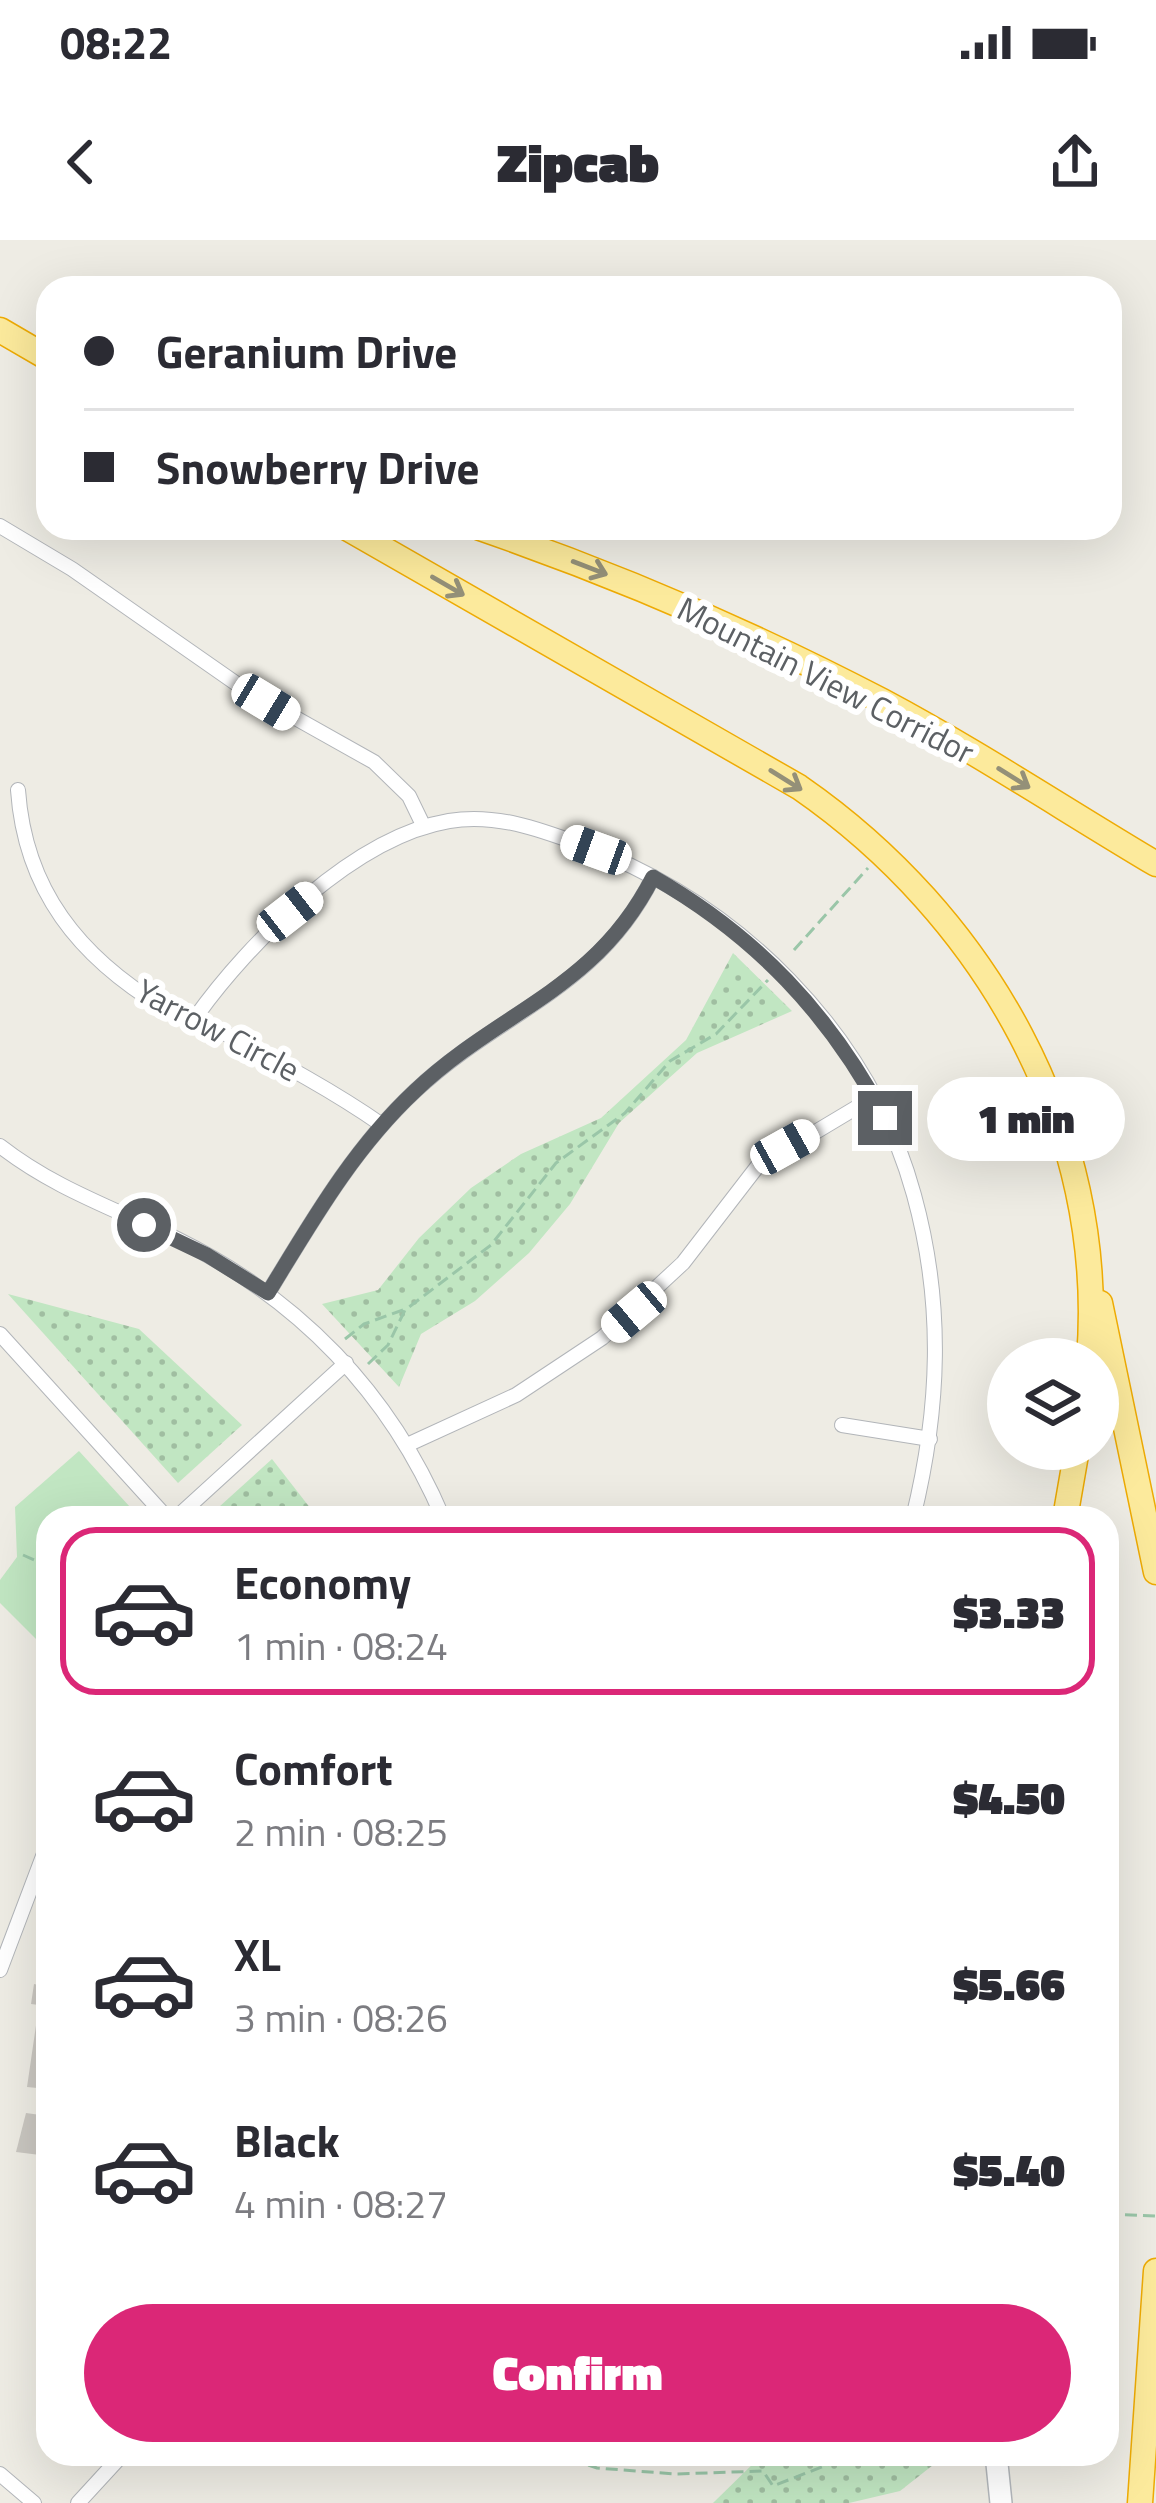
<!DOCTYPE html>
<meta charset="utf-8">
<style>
body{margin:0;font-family:"Titillium Web",sans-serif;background:#f2f2f3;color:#2b2b33;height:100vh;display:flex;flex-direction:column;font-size:45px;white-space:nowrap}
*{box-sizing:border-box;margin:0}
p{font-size:39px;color:#7c7c81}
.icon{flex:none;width:66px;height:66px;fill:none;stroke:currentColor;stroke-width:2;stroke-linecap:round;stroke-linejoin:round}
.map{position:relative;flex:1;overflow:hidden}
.drawer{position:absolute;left:36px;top:1266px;width:1083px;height:960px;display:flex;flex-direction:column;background:#fff;border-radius:36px;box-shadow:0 12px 48px #0002}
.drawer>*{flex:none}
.hud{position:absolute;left:36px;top:36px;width:1086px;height:264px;border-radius:36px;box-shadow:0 12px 48px #0002;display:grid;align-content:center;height:264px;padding:0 48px;background:#fff}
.controls{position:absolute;left:987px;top:1098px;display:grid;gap:24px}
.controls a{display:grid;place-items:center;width:132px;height:132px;border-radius:50%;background:#fff;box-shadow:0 12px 48px #0002;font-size:60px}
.end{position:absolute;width:54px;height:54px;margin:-27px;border:15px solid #5c6064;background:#fff;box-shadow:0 0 0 6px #fff}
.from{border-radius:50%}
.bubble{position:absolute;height:84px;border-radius:42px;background:#fff;box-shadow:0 12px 48px #0002;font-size:39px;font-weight:800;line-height:84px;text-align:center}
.car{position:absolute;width:36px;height:72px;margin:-36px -18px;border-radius:15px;box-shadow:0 0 9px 3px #0007;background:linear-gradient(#fff 24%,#345 0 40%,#fff 0 76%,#345 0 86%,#fff 0)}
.hud b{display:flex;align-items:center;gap:42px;height:114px;font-size:45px}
.hud b+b{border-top:3px solid #e1e1e2}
.hud i{width:30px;height:30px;background:#2b2b33}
ul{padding:21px 0 0;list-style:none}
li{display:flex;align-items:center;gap:36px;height:168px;margin:0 24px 18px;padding:0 24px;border:6px solid transparent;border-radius:36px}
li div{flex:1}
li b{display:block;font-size:45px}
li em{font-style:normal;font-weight:800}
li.current{border-color:#db2777}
li>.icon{width:108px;height:108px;stroke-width:1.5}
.cta{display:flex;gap:24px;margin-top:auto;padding:24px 48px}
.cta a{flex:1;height:138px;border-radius:72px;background:#db2777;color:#fff;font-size:48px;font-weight:800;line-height:138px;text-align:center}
.status{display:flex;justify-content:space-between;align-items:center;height:84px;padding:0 60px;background:#fff;direction:ltr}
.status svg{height:33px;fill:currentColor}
header{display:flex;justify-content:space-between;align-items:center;height:156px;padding:0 48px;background:#fff;font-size:54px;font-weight:800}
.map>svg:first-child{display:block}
.grass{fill:url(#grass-dots)}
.green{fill:#c1e6c2}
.building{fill:#cac7c1}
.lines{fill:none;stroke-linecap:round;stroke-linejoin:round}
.minor-casing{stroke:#b2b5b9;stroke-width:16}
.secondary-casing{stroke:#b3b7bb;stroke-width:24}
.trunk-casing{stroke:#eeab04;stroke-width:27}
.path{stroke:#9ac6a8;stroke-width:3;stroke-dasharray:12 6;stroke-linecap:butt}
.minor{stroke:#fff;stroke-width:14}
.secondary{stroke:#fff;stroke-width:21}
.trunk{stroke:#fcea9c;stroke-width:24}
.oneway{stroke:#949078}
.route{stroke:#5c6064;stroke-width:15}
.labels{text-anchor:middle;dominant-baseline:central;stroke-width:12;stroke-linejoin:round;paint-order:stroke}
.street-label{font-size:33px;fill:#5c6064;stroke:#fff}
</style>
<div class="status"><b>08:22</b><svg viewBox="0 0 49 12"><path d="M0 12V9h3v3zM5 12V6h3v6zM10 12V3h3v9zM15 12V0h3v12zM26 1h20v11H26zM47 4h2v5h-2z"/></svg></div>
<header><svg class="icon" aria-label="back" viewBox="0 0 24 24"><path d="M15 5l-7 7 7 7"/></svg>Zipcab<svg class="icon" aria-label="share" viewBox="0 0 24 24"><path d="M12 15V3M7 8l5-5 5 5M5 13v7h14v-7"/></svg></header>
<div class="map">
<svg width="1156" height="2263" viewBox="0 0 1156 2263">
<defs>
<pattern id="grass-dots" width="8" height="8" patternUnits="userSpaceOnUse" patternTransform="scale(3)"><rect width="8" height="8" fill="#c1e6c2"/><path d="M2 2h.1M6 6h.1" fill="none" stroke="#a0bea1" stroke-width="1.8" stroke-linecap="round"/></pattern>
</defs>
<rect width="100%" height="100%" fill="#eeece4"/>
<!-- grass -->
<g class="grass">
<polygon points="733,713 792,771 697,813 619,883 570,964 529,1013 475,1061 421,1094 399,1147 322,1064 378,1050 419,998 471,948 521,914 601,878 686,800"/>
<polygon points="8,1054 139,1089 242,1185 178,1243"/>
<polygon points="272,1219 318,1278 211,1278 209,1276"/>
<polygon points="763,2214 947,2214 900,2251 849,2263 713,2263"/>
</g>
<!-- green -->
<polygon class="green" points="79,1211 140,1278 48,1278 48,1411 0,1363 0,1340 17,1317 15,1267"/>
<!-- building -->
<g class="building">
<polygon points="34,1744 48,1747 48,1849 27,1847 39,1765 31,1764"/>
<polygon points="26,1873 48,1876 48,1916 16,1912"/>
</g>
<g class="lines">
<defs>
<g id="minor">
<polyline points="0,286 72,329 244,449 374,522 409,556 424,587"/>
<path d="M18,550C25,650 79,717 164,768C177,776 193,777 207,784C267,816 326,846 382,885"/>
<path d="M195,778C249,702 354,597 449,581C495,573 539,589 582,605C738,663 869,791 914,955C944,1064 940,1168 913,1278"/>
<path d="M0,906C55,949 116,969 177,999C299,1059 390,1153 443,1278"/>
<path d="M268,1053C312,981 353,909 415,851C500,771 597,750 653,637"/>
<polyline points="0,1094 167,1278"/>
<polyline points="842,1185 930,1199"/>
<polyline points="407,1205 516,1155 602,1098 683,1023 757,927 874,857"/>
<polyline points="176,1278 346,1123"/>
<polyline points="0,1730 48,1603"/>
<polyline points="0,2234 34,2263"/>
<polyline points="78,2263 123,2214"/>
</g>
<polyline id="secondary" points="996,2214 1001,2263"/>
<g id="trunk">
<polyline points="0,90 48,118"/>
<path d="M347,288L799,547C984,675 1108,889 1089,1119"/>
<path d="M480,288C619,336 752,393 882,461C976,511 1065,570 1156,624"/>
<polyline points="1100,1063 1156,1332"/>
<polyline points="1065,1278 1077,1209"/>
<polyline points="1140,2263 1156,2031"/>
</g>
</defs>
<!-- minor casing -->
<use href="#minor" class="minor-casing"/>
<!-- secondary casing -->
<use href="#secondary" class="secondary-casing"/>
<!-- trunk casing -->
<use href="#trunk" class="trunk-casing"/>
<!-- path -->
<g class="path">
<polyline points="794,710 868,628"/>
<polyline points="345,1099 364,1084 403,1070"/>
<polyline points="368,1124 388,1105 405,1070 491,1005 556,923 625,873 670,821 716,794 768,740"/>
<polyline points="23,1315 48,1326"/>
<polyline points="1107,1974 1156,1976"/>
<polyline points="554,2214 597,2228 676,2234 763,2231 773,2246 855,2214"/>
</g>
<!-- minor -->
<use href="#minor" class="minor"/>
<!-- secondary -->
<use href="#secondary" class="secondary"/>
<!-- trunk -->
<use href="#trunk" class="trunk"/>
</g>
<!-- one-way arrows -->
<defs><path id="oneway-shaft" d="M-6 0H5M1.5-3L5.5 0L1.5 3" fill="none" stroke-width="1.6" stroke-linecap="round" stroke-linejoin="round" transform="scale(3)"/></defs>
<g class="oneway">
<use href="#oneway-shaft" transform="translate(590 328) rotate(21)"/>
<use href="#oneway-shaft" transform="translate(448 346) rotate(30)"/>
<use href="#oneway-shaft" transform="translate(1014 538) rotate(32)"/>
<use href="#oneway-shaft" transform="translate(786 540) rotate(32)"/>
</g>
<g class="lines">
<!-- route -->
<path class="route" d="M144,985L207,1015L268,1053C312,981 353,909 415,851C500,770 596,750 653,637C756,696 829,773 885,878"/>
</g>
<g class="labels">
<!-- street labels -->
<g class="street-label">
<text transform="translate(826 440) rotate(27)">Mountain View Corridor</text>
<text transform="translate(218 790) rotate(28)">Yarrow Circle</text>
</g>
</g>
</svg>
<div class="controls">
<a><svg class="icon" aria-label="layers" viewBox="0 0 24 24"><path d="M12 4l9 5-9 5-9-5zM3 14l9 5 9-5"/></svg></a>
</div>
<i class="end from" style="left:144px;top:985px"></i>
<i class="end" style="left:885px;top:878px"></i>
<div class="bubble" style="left:927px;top:837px;width:198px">1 min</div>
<i class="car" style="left:266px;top:462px;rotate:121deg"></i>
<i class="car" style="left:596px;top:610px;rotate:290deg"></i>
<i class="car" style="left:290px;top:672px;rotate:52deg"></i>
<i class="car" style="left:785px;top:907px;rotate:61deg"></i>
<i class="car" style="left:634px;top:1072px;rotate:230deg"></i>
<div class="hud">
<b><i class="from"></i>Geranium Drive</b>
<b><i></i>Snowberry Drive</b>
</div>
<section class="drawer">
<ul>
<li class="current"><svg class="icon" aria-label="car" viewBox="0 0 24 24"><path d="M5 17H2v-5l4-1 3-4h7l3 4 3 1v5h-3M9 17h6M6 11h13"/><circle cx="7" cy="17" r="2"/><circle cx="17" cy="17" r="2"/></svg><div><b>Economy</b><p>1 min · 08:24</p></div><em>$3.33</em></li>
<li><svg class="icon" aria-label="car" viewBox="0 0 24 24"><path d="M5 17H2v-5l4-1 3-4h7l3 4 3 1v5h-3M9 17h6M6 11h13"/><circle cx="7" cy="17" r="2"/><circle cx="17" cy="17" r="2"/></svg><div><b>Comfort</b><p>2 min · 08:25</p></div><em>$4.50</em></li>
<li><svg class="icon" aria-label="car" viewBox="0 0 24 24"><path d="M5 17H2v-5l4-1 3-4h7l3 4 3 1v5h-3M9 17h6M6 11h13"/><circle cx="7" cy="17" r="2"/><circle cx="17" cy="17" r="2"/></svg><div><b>XL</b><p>3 min · 08:26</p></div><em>$5.66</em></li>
<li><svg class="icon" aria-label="car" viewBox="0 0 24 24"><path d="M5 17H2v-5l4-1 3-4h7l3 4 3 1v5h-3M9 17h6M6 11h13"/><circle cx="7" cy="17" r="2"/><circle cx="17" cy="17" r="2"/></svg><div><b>Black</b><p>4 min · 08:27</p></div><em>$5.40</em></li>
</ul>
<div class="cta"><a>Confirm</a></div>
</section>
</div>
